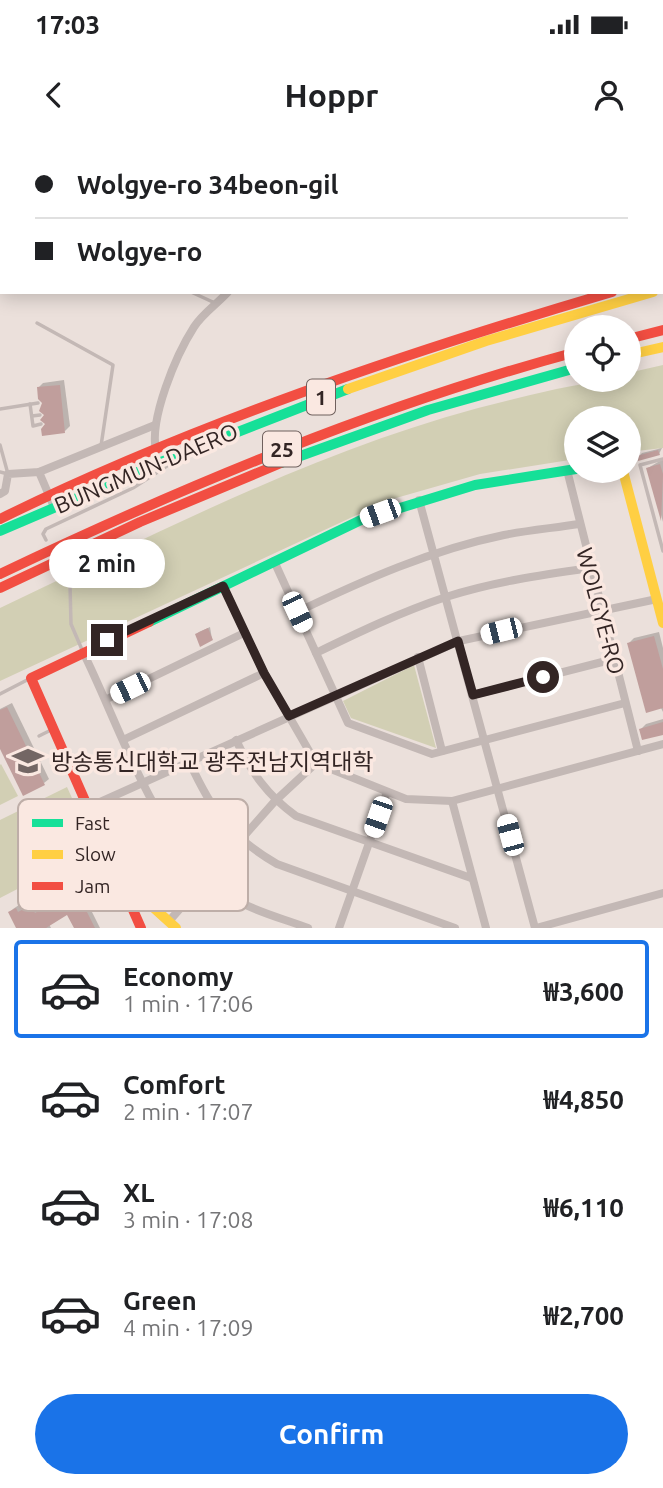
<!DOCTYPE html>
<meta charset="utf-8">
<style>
body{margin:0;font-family:Ubuntu,"Noto Sans KR",sans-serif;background:#f2f2f2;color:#202124;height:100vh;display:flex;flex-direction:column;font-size:26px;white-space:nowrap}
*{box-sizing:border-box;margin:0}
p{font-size:23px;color:#757577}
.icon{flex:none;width:38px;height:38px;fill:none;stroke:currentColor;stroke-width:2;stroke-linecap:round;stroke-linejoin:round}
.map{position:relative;height:788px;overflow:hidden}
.details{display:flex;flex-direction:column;background:#fff;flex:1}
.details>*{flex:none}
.top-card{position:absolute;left:0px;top:0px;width:663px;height:154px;box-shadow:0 4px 18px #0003;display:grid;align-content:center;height:154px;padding:0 35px;background:#fff}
.tools{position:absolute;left:564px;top:175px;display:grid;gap:14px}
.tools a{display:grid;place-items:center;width:77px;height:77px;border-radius:50%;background:#fff;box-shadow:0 4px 18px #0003;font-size:35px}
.end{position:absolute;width:32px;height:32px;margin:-16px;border:9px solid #332524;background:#fff;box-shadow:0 0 0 4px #fff}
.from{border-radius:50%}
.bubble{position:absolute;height:49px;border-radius:24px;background:#fff;box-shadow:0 4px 18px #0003;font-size:23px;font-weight:700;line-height:49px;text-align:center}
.car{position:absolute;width:21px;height:42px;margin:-21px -10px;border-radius:9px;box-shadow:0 0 5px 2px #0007;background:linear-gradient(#fff 24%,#345 0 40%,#fff 0 76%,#345 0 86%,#fff 0)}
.top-card b{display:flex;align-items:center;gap:24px;height:66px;font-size:26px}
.top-card b+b{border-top:2px solid #e0e0e0}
.top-card i{width:18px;height:18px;background:#202124}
ul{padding:12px 0 0;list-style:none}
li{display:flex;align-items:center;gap:21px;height:98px;margin:0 14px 10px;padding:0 21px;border:4px solid transparent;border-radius:7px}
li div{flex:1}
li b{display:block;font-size:26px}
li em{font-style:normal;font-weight:700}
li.on{border-color:#1a73e8}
li>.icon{width:63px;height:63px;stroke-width:1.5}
.cta{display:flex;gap:14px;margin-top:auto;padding:14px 35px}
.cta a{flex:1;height:80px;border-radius:42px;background:#1a73e8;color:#fff;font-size:28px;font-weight:700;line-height:80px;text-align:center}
.status{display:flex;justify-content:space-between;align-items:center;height:49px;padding:0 35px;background:#fff;direction:ltr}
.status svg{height:19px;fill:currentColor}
header{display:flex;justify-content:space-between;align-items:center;height:91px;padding:0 35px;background:#fff;font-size:32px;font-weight:700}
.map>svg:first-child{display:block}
.green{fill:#d2cfb4}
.shadow{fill:#0003}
.building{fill:#c09e9c}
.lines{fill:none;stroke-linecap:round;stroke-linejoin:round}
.lane{stroke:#c3b8b5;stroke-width:3.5}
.street{stroke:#c3b8b5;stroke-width:8}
.fast{stroke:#16e098;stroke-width:10}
.slow{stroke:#ffcf43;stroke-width:10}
.jam{stroke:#f24e42;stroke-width:10}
.route{stroke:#332524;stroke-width:9}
.labels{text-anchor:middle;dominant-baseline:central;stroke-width:7;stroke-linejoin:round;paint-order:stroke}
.shield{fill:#fae8e1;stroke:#6f605d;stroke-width:2}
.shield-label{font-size:21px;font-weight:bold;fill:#332524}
.street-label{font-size:23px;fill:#332524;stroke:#fae8e1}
.poi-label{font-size:23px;fill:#332524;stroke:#fae8e1;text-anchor:start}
.key{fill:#fae8e1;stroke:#beaea8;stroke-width:2}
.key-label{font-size:19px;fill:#332524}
</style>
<div class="status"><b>17:03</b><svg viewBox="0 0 49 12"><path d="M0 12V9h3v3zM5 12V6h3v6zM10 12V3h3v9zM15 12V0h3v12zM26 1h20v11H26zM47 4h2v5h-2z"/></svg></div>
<header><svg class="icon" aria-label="back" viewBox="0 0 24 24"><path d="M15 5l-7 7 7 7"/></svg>Hoppr<svg class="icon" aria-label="person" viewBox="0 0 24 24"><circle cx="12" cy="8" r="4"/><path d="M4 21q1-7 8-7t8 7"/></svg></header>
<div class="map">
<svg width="663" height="788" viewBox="0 0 663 788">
<rect width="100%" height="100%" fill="#ebe0db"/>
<!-- green -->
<g class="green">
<path d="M663,225V308L628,312V278H576V319L480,334L389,360L0,541V468C166,389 334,301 514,259C552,250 589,240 628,240V233Z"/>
<polygon points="414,525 436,608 351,578 343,561"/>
<polygon points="1,624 18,656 0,665 0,625"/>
<polygon points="67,647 95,709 0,758 0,680"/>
</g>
<!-- shadow -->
<g class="shadow">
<polygon points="64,240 70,286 65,291 48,283 38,248 43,243"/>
<polygon points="662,308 659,314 639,316 642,313"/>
<polygon points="663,319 663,382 648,328"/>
<polygon points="210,487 212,499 197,494 199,492"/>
<polygon points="659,492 663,508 663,572 629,503 634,498"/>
<polygon points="12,563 49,639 44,643 0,605 0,569"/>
<polygon points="663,579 663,593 641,589 646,584"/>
<polygon points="77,742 100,788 76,788 68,773 48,782 51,788 18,788 10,772 13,769 19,765 22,770 34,763 38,771 52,764 48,758 52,755"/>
</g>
<!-- building -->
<g class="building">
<polygon points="60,245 65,293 42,296 41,289 45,284 40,280 44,275 39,271 42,263 38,259 37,247"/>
<polygon points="658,310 660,315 638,321 637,316"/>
<polygon points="660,324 663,334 661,381 646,328"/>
<polygon points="208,488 213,500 200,507 195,494"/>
<polygon points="654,496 663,529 663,568 646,573 627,503"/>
<polygon points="7,567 45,645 23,656 0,609 0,570"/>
<polygon points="663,582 663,595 642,600 639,589"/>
<polygon points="73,744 95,788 74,788 67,775 46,788 16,788 8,772 16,768 18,772 31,765 35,773 50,765 46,758"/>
</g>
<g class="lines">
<!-- lane -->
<g class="lane">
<polyline points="91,0 92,2"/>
<polyline points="191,152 215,163"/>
<polyline points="37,183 113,225 101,306"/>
<polyline points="30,264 33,286 41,284"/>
<polyline points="0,269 38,263"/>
<polyline points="32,276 40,275"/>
<polyline points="0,305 8,334 0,332"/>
<polyline points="663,319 640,325 663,411"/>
<polyline points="46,400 43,394 46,389 133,348 167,326"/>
<polyline points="65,434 70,445 71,484 83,512"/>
<polyline points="0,554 29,539"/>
<polyline points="39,596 51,590"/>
<polyline points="106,757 122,749"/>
</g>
<!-- street -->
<g class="street">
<polyline points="316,2 316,0"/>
<polyline points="399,2 400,0"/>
<path d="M156,311C149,279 176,215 194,187C202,174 217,164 228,152"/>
<polyline points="567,330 638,611"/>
<polyline points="39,332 54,367"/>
<polyline points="0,354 5,351 8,334 39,332 155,285"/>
<polyline points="419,360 535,788"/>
<polyline points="274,421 348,583 432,614 625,563"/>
<polyline points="223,446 264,533 316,623 406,659 452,661 663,604"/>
<path d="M297,472C364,440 431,410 504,395C528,390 554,388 579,384"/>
<path d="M83,512C121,588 161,719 238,761C259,773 285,779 308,788"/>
<path d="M316,513C359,492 401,472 446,457C493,442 541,435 590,428"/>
<polyline points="418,517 442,611"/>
<polyline points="473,555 614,519"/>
<polyline points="107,559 244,493"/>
<polyline points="125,599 264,533"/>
<path d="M236,600C251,632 267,655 296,676L471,738"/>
<path d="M189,621C212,671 229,696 277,724L455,788"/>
<polyline points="452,661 486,788"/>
<polyline points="89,667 459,501 657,459"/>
<polyline points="170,780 275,661 316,623"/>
<polyline points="339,788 387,652"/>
<polyline points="536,788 663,753"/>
</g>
<!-- fast -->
<g class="fast">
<polyline points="281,323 428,270 576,228"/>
<polyline points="0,391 161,322 348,249"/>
<polyline points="149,482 361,380 475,345 576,329"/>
</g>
<!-- slow -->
<g class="slow">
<polyline points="662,138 663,137"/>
<polyline points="628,215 663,207"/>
<polyline points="348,249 486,201 653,152"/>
<polyline points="623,331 663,483"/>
<polyline points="112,710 144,759 176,788"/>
</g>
<!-- jam -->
<g class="jam">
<polyline points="628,199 663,190"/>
<path d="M0,379C191,285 408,212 612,152"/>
<path d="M0,434C187,345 376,266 576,212"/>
<polyline points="0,448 140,382 281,323"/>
<polyline points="141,788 31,538 149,482"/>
</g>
</g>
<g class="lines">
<!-- route -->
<polyline class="route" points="107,500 223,446 264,533 289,576 458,501 473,555 543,537"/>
</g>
<!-- icons -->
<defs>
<symbol id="university-bare" viewBox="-9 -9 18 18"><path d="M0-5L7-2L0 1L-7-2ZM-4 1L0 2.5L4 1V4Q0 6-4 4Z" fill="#736664" stroke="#fae8e1" stroke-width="2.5" paint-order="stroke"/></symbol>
</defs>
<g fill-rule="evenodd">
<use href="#university-bare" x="6" y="599" width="44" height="44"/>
</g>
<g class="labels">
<!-- shield labels -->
<g class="shield">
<rect x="307" y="239.5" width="28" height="35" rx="5"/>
<rect x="263" y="291.5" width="38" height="35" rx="5"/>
</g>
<g class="shield-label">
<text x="321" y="257">1</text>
<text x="282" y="309">25</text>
</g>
<!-- street labels -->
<g class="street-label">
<text transform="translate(146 328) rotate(-23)">BUNGMUN-DAERO</text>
<text transform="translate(601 471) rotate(75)">WOLGYE-RO</text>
</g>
<!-- poi labels -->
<g class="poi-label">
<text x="51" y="621">방송통신대학교 광주전남지역대학</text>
</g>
</g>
<!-- legend -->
<rect x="18" y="659" width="230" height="112" rx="10" class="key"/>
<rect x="32" y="679" width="31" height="8" fill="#16e098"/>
<rect x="32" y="710" width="31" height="9" fill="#ffcf43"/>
<rect x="32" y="742" width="31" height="8" fill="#f24e42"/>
<g class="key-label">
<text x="75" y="690">Fast</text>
<text x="75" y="721">Slow</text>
<text x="75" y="753">Jam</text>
</g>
</svg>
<div class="tools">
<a><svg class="icon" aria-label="locate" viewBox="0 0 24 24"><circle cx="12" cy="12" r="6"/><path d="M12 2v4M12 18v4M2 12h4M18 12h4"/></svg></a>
<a><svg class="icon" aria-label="layers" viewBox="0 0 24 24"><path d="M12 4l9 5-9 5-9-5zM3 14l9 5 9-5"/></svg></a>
</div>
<i class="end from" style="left:543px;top:537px"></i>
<i class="end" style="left:107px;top:500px"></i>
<div class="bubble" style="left:49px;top:399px;width:116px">2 min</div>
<i class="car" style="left:380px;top:373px;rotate:250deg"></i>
<i class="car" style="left:297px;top:472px;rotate:155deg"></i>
<i class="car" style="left:501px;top:491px;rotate:256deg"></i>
<i class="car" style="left:130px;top:548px;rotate:244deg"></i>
<i class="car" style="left:378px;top:677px;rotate:199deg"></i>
<i class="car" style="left:510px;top:695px;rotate:345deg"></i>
<div class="top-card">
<b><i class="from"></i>Wolgye-ro 34beon-gil</b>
<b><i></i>Wolgye-ro</b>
</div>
</div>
<section class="details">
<ul>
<li class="on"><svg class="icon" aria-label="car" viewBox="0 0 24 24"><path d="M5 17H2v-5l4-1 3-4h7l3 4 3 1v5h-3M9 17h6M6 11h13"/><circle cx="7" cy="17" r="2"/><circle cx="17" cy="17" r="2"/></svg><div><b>Economy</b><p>1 min · 17:06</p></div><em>₩3,600</em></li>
<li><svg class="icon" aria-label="car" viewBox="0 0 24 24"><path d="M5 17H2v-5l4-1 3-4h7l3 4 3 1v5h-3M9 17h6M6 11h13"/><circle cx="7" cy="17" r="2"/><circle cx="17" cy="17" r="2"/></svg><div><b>Comfort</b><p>2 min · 17:07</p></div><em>₩4,850</em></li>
<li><svg class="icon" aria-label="car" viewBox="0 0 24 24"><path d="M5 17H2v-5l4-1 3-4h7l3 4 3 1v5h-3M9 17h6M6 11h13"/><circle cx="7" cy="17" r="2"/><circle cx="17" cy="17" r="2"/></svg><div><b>XL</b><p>3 min · 17:08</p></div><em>₩6,110</em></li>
<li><svg class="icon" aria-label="car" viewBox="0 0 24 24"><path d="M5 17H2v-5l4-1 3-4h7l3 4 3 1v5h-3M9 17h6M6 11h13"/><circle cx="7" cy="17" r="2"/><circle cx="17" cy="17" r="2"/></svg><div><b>Green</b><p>4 min · 17:09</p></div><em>₩2,700</em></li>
</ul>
<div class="cta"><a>Confirm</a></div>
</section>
